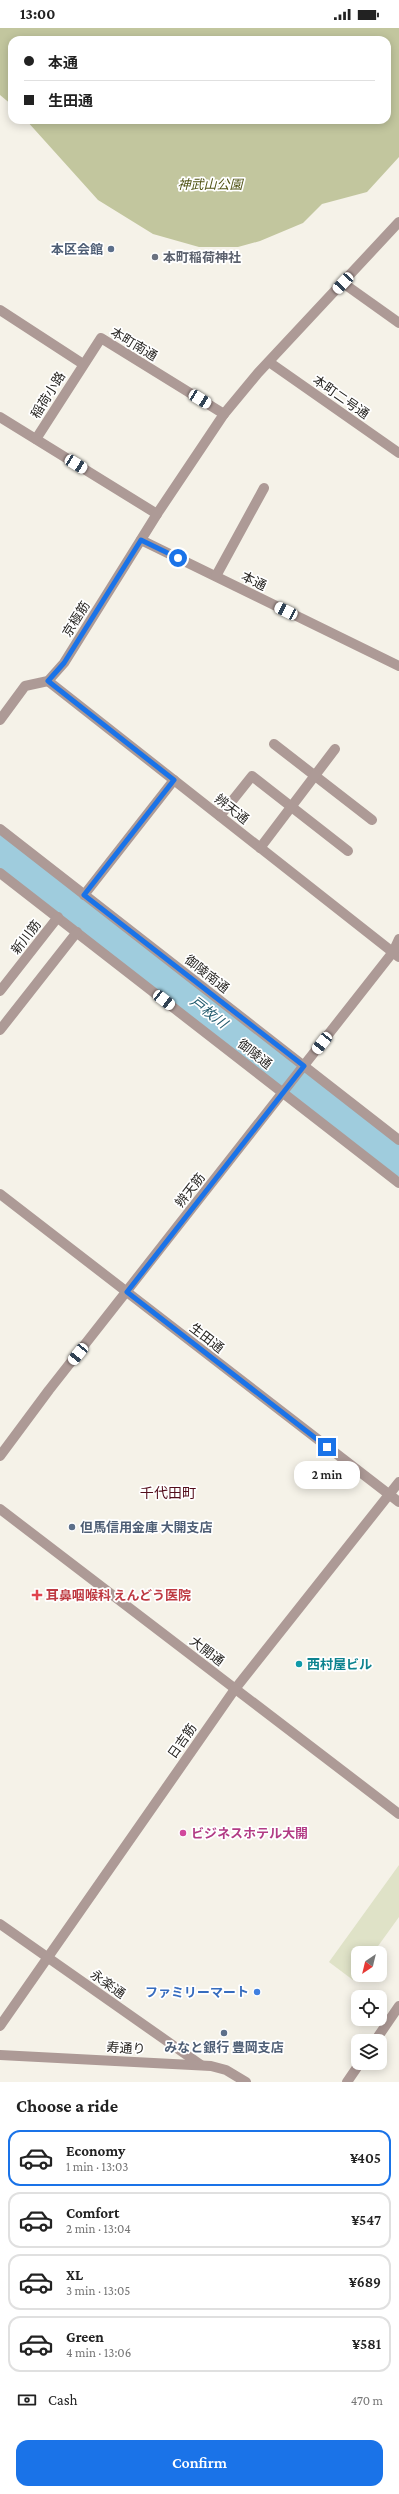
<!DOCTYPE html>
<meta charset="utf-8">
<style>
body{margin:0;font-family:"Crimson Pro","Noto Sans JP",serif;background:#f6f6f6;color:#222;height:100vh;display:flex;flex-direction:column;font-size:15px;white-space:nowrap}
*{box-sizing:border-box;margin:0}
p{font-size:13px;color:#767676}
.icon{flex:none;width:22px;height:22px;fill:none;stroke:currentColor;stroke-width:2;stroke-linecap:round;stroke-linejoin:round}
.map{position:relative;height:2054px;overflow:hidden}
.details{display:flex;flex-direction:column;background:#fff;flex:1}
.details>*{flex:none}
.guide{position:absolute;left:8px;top:8px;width:383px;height:88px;border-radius:12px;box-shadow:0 2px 10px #0003;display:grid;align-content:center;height:88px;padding:0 16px;background:#fff}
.needle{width:26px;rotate:215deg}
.fabs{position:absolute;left:351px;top:1918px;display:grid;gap:8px}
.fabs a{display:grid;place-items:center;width:36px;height:36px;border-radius:8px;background:#fff;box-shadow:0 2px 10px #0003;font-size:20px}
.end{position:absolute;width:18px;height:18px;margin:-9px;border:5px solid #1a73e8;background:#fff;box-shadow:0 0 0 2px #fff}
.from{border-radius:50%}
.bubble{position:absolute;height:28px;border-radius:12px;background:#fff;box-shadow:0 2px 10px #0003;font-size:13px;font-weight:600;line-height:28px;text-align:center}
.car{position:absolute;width:12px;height:24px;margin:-12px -6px;border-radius:5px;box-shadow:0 0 3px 1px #0007;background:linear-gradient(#fff 24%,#345 0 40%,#fff 0 76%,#345 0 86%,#fff 0)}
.guide b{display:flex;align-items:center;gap:14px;height:38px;font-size:15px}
.guide b+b{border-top:1px solid #e0e0e0}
.guide i{width:10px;height:10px;background:#222}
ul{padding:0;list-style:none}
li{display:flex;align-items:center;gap:12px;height:56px;margin:0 8px 6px;padding:0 8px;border:2px solid #e0e0e0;border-radius:12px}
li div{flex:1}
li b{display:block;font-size:15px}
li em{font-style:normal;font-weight:600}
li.on{border-color:#1a73e8}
li>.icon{width:36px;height:36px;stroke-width:1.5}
h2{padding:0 16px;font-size:18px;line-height:48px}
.pay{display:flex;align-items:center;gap:10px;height:44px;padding:0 16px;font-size:15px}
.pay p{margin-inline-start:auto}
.action{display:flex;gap:8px;margin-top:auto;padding:8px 16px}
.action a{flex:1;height:46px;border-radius:12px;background:#1a73e8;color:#fff;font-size:16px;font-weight:600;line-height:46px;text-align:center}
.status{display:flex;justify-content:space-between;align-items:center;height:28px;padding:0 20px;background:#fff;direction:ltr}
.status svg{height:11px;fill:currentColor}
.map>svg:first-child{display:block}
.green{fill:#dfe2c7}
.forest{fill:#c2c69e}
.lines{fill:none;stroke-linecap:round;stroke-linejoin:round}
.river{stroke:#9fccdd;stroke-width:35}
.minor{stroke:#ad9a96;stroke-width:10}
.route{stroke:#1a73e8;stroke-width:5}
.service-dot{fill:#5c6f8a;stroke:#fff;stroke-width:1.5}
.worship-dot{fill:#6b7280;stroke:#fff;stroke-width:1.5}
.health-dot{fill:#e0444e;stroke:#fff;stroke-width:1.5}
.culture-dot{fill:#0f9aa8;stroke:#fff;stroke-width:1.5}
.hotel-dot{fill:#d1479c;stroke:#fff;stroke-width:1.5}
.shop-dot{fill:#3f7fe0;stroke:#fff;stroke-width:1.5}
.labels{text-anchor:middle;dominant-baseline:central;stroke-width:3.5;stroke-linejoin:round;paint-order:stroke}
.park-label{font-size:13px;font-style:italic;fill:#515415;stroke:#fff}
.service-label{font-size:13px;font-weight:bold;fill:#4e5e75;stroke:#fff;text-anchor:end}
.worship-label{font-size:13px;font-weight:bold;fill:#5b616d;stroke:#fff;text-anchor:start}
.street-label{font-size:13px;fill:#262421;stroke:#fff}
.health-label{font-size:13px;font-weight:bold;fill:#be3a42;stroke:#fff;text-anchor:start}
.culture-label{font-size:13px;font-weight:bold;fill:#0d838f;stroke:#fff;text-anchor:start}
.hotel-label{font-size:13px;font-weight:bold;fill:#b23c85;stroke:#fff;text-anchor:start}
.shop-label{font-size:13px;font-weight:bold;fill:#366cbe;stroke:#fff;text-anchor:end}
.water-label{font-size:14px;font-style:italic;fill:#205a6d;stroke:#fff}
.neighbourhood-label{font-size:14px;fill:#530d1b;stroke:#fff}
</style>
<div class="status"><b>13:00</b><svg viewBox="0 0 49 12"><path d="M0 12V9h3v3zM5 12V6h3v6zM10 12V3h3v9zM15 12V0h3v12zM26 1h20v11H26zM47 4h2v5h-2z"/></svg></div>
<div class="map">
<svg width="399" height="2054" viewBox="0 0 399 2054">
<rect width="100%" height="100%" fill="#f5f2e8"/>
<!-- green -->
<polygon class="green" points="399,1837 399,1889 373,1925 358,1925 358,1946 353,1952 329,1934"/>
<!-- forest -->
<polygon class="forest" points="0,0 399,0 399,129 367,164 322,176 303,195 260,213 238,219 199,219 153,206 98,172 26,92 387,92 387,12 12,12 12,77 0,67"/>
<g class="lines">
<!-- river -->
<polyline class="river" points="0,823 399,1131"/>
<!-- minor -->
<g class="minor">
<polyline points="343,255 399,295"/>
<polyline points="0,282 83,336"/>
<polyline points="269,334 399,425"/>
<polyline points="0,389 157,486"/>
<polyline points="36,411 101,310 224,386"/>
<polyline points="141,512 399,638"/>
<polyline points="216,548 264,460"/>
<polyline points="48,653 399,929"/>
<polyline points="0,692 25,658 48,653 64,635 157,486 224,386 258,345 399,194"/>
<polyline points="274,716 372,792"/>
<polyline points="220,788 252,748 348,823"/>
<polyline points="0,801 399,1112"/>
<polyline points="260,820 335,721"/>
<polyline points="0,845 399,1155"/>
<polyline points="84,867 174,752"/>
<polyline points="0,963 58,889"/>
<polyline points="0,1002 77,904"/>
<polyline points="0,1166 399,1474"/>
<polyline points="0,1428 49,1362 393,924 399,911"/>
<polyline points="0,1481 399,1786"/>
<polyline points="0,1896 201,2037"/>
<polyline points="0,1998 235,1661 399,1454"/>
<polyline points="375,2013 399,1978"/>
<polyline points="0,2027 211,2038 226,2042 246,2054"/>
<polyline points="347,2054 360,2035"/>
</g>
</g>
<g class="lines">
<!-- route -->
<polyline class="route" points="178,530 141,512 64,635 48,653 174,752 84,867 304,1038 127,1264 327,1419"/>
</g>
<!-- markers -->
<g class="service-dot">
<circle cx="111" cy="221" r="4"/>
<circle cx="72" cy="1499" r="4"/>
<circle cx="224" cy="2005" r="4"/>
</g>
<circle class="worship-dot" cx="155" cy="229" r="4"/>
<path class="health-dot" d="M35 1561h4v4h4v4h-4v4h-4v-4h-4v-4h4z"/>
<circle class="culture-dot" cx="299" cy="1636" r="4"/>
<circle class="hotel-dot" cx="183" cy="1805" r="4"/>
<circle class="shop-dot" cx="257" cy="1964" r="4"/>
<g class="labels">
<!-- park labels -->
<g class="park-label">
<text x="210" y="156">神武山公園</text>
</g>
<!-- service labels -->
<g class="service-label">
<text x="103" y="221">本区会館</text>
<text x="80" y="1499" text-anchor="start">但馬信用金庫 大開支店</text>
<text x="224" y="2019" text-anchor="middle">みなと銀行 豊岡支店</text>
</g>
<!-- worship labels -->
<g class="worship-label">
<text x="163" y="229">本町稲荷神社</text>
</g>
<!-- street labels -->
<g class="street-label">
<text transform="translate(134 316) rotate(31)">本町南通</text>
<text transform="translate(48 367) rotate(-58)">稲荷小路</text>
<text transform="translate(341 369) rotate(35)">本町二号通</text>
<text transform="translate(254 553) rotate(26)">本通</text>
<text transform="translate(76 591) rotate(-58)">京極筋</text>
<text transform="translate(232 781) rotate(38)">辨天通</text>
<text transform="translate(26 909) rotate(-52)">新川筋</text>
<text transform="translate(207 946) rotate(38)">御陵南通</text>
<text transform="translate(255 1026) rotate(38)">御陵通</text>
<text transform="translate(190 1162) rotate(-52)">辨天筋</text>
<text transform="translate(207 1310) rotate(38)">生田通</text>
<text transform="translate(207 1623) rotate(37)">大開通</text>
<text transform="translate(182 1713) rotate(-55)">日吉筋</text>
<text transform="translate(108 1956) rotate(35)">永楽通</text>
<text transform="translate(126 2020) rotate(3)">寿通り</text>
</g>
<!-- health labels -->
<g class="health-label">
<text x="46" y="1567">耳鼻咽喉科 えんどう医院</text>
</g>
<!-- culture labels -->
<g class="culture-label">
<text x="307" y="1636">西村屋ビル</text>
</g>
<!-- hotel labels -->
<g class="hotel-label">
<text x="191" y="1805">ビジネスホテル大開</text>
</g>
<!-- shop labels -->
<g class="shop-label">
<text x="249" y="1964">ファミリーマート</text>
</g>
<!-- water labels -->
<g class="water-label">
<text transform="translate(209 984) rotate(38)">戸枚川</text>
</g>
<!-- neighbourhood labels -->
<g class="neighbourhood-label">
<text x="168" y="1465">千代田町</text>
</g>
</g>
</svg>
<div class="fabs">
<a><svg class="needle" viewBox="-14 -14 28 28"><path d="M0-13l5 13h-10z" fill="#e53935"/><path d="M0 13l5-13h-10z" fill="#767676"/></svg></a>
<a><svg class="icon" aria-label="locate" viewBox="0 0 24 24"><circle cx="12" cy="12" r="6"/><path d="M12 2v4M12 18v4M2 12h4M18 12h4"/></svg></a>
<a><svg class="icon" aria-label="layers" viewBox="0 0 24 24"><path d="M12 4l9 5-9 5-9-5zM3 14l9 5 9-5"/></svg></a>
</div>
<i class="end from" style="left:178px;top:530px"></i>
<i class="end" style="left:327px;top:1419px"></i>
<div class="bubble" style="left:294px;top:1433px;width:66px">2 min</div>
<i class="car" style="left:343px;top:255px;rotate:223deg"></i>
<i class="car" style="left:200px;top:371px;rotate:122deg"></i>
<i class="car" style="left:76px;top:436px;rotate:122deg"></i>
<i class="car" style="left:286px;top:583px;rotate:296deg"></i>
<i class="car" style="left:164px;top:972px;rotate:128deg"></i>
<i class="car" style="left:322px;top:1015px;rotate:218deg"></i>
<i class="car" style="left:78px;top:1326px;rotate:219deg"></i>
<div class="guide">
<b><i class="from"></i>本通</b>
<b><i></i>生田通</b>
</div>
</div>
<section class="details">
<h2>Choose a ride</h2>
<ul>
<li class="on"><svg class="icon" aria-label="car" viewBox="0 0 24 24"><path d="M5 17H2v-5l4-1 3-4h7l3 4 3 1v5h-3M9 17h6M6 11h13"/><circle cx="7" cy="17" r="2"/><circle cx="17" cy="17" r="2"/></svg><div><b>Economy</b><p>1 min · 13:03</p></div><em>¥405</em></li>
<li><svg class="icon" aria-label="car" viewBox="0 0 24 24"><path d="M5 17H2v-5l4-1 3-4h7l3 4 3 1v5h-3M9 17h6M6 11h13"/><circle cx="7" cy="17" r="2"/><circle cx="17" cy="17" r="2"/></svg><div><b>Comfort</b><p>2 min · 13:04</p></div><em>¥547</em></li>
<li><svg class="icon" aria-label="car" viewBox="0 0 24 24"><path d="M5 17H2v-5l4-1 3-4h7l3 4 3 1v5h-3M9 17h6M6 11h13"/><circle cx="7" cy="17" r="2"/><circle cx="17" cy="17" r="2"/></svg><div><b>XL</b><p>3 min · 13:05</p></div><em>¥689</em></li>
<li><svg class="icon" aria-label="car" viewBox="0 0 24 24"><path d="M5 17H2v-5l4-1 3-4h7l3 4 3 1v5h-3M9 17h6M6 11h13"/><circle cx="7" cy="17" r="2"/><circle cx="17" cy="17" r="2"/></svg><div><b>Green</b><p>4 min · 13:06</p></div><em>¥581</em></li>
</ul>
<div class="pay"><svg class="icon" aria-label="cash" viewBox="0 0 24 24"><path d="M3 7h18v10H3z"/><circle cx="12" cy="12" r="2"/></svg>Cash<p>470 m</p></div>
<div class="action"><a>Confirm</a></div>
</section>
